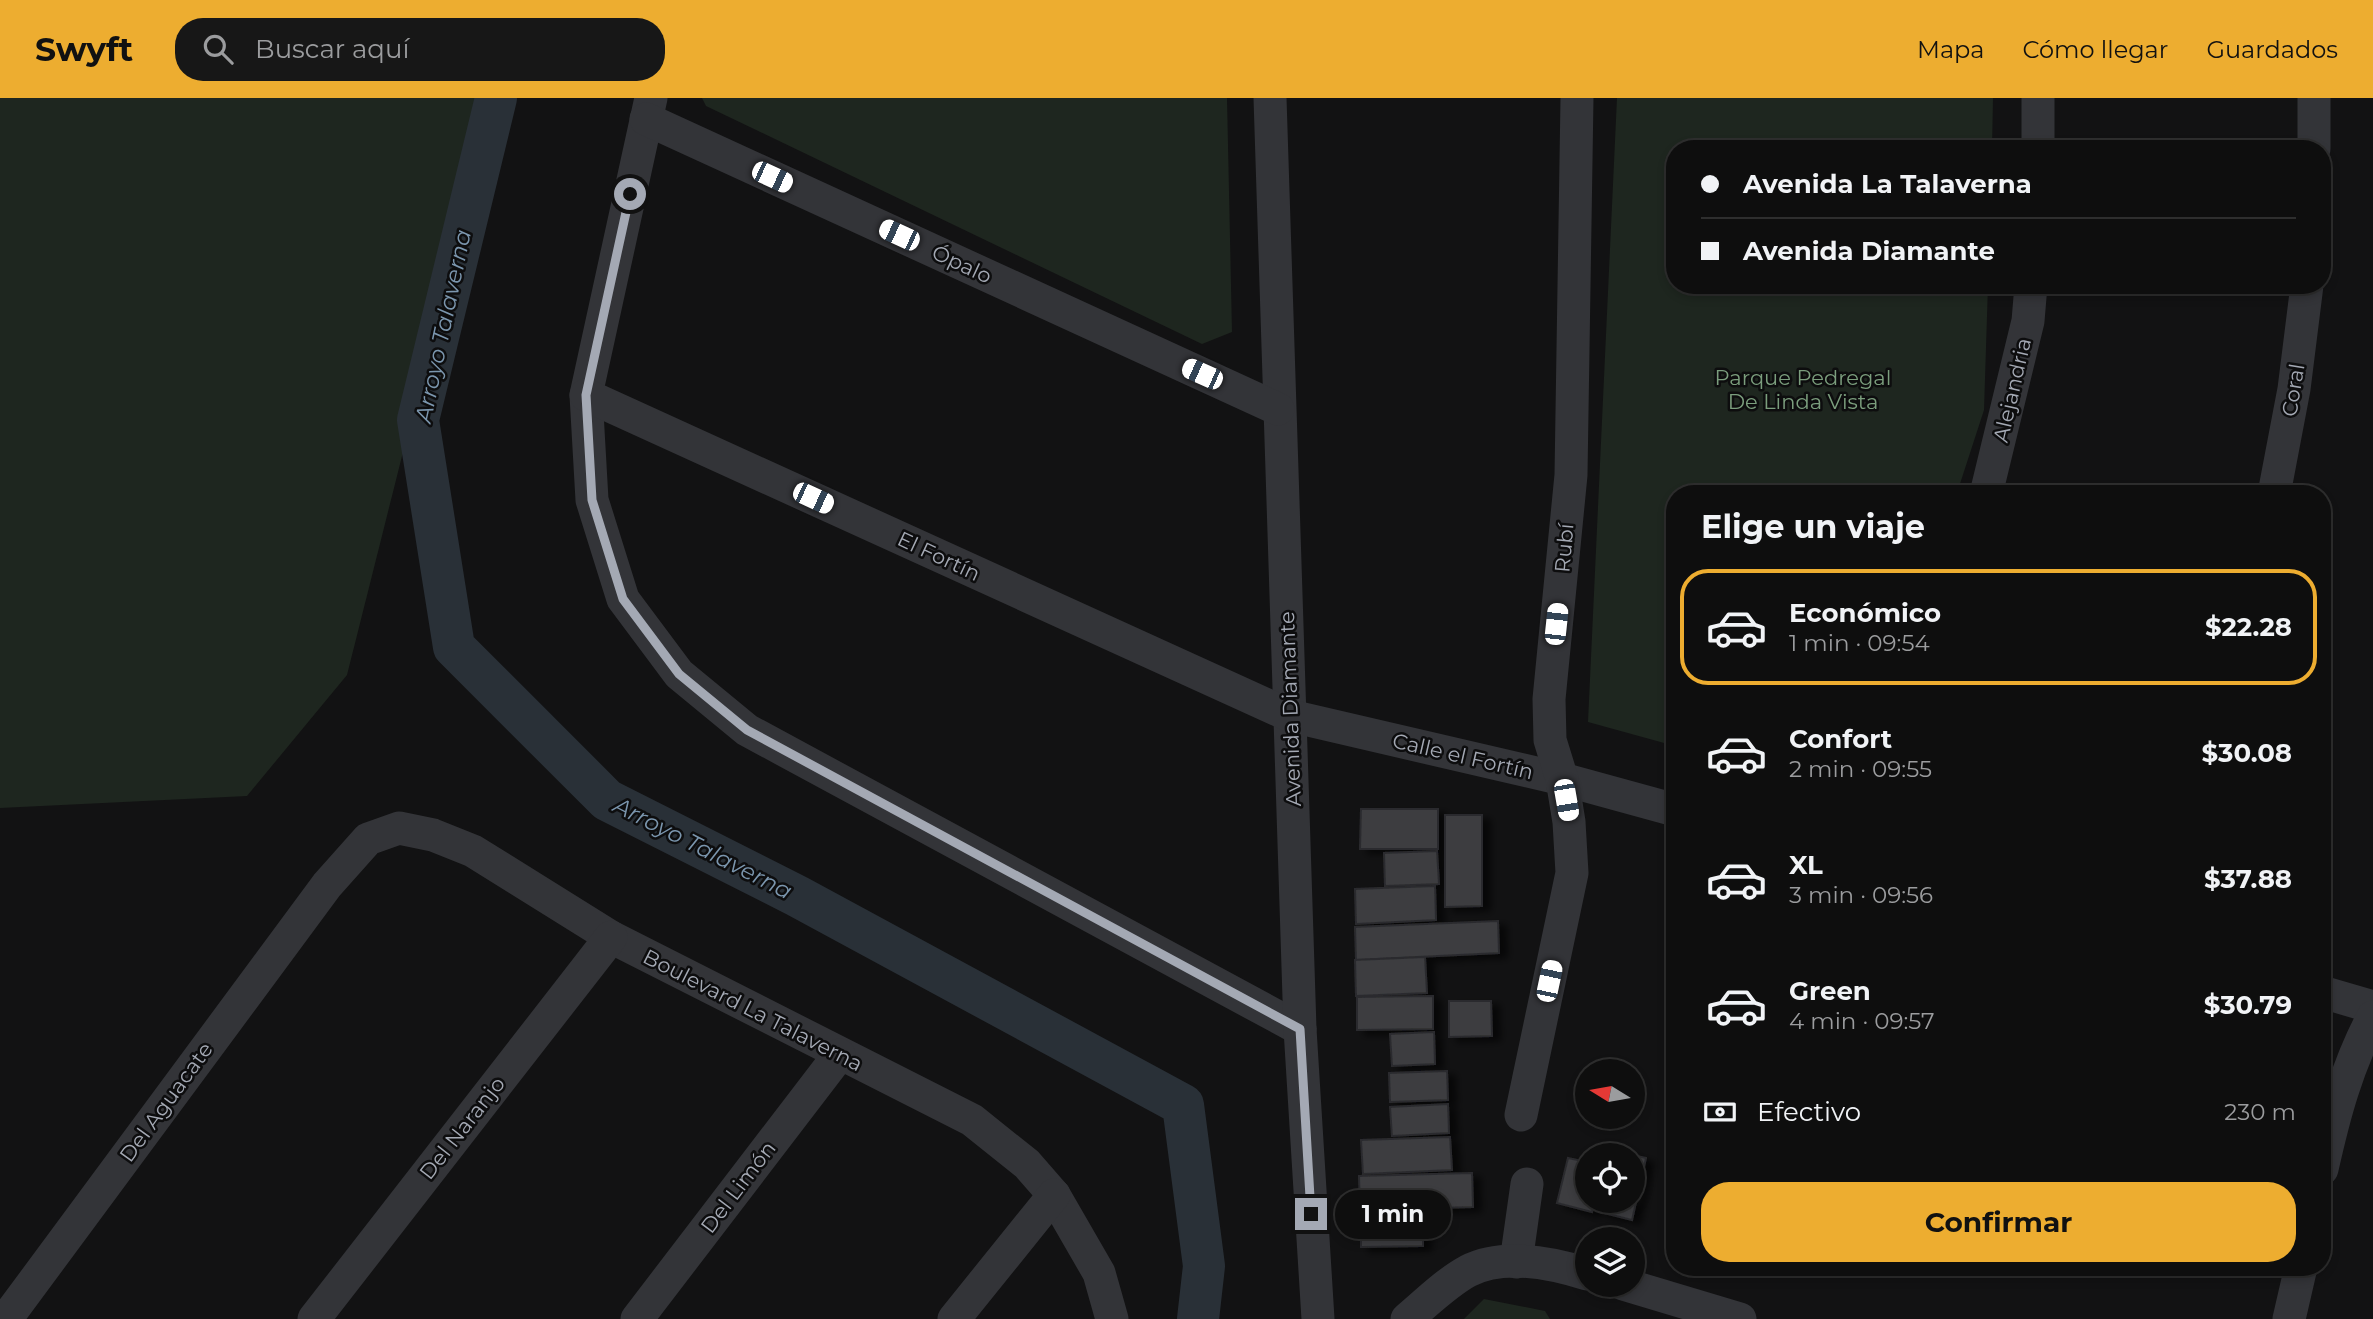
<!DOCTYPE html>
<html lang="es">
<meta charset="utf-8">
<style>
body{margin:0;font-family:Montserrat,sans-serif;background:#171717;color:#f1f3f6;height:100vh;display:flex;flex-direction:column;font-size:26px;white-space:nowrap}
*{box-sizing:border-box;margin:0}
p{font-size:23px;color:#9b9c9e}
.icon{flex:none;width:38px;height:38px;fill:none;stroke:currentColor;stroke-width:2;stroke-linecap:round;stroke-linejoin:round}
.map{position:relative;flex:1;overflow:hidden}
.panel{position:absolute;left:1666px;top:387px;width:665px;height:791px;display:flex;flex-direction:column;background:#0e0e0e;border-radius:28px;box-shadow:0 4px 10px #0003,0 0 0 2px #2e2e2e}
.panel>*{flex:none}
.banner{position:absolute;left:1666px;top:42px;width:665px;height:154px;border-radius:28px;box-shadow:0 4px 10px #0003,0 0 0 2px #2e2e2e;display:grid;align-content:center;height:154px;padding:0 35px;background:#0e0e0e}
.needle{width:46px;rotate:281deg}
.tools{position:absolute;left:1575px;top:961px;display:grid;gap:14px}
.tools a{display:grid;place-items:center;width:70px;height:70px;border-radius:50%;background:#0e0e0e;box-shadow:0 4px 10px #0003,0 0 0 2px #2e2e2e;font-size:35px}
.end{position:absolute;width:32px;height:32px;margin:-16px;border:9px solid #a4a9b4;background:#111;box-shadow:0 0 0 4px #111}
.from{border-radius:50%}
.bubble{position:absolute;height:49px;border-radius:24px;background:#0e0e0e;box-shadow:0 4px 10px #0003,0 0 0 2px #2e2e2e;font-size:23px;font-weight:700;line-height:49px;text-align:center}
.car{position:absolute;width:21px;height:42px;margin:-21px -10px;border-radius:9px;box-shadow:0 0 5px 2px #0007;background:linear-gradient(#fff 24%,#345 0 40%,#fff 0 76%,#345 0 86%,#fff 0)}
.banner b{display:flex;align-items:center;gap:24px;height:66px;font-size:26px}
.banner b+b{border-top:2px solid #2e2e2e}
.banner i{width:18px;height:18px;background:#f1f3f6}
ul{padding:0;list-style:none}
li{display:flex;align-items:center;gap:21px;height:116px;margin:0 14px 10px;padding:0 21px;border:4px solid transparent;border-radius:28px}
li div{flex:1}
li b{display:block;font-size:26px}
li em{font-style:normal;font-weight:700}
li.selected{border-color:#edad30}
li>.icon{width:63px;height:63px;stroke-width:1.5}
h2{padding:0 35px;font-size:32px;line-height:84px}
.pay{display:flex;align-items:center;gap:18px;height:77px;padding:0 35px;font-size:26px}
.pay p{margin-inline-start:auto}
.button{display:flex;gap:14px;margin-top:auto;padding:14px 35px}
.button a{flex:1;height:80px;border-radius:28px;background:#edad30;color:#111;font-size:28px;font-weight:700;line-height:80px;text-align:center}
header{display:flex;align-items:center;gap:42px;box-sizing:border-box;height:98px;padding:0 35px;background:#edad30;color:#111}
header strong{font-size:33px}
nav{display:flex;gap:38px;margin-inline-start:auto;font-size:24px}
.search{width:490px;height:63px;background:#171717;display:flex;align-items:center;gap:18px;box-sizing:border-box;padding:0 24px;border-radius:28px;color:#9b9c9e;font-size:26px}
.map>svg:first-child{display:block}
.green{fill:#1e261f}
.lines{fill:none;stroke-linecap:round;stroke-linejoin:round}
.canal{stroke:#293037;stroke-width:42}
.building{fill:#3c3d40;stroke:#2c2c2f;stroke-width:2;filter:url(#shadow)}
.minor{stroke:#333438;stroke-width:33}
.route{stroke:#a4a9b4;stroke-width:9}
.labels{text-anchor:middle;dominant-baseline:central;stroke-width:5;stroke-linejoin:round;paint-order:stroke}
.street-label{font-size:21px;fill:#a4a9b4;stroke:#0d0d0e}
.park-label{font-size:21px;fill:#7b9e7d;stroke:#0d0d0e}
.water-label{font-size:23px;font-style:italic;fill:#7b96ae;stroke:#0d0d0e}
</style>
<header>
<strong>Swyft</strong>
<div class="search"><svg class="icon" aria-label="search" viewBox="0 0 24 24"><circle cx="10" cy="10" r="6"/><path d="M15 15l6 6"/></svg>Buscar aquí</div>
<nav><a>Mapa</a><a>Cómo llegar</a><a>Guardados</a></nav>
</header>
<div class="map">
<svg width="2373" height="1221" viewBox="0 0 2373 1221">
<defs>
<filter id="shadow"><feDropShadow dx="8" dy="4.5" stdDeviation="3.5" flood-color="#0009"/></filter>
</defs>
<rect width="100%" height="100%" fill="#121213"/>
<!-- green -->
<g class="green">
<polygon points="0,0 492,0 347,577 247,698 0,710"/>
<polygon points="702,0 1227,0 1232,234 1202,246 706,8"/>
<polygon points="1617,0 1993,0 1992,51 1675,51 1675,187 1988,187 1984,312 1957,395 1675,396 1675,648 1588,624"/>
<polygon points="1484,1201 1545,1213 1550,1221 1464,1221"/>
</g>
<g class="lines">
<!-- canal -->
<polyline class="canal" points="496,0 418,322 454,549 607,702 797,798 1183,1007 1204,1168 1198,1221"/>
</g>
<!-- building -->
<g class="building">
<polygon points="1361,711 1438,711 1438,751 1360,751"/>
<polygon points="1445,717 1482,717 1482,808 1445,809"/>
<polygon points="1437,753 1439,786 1385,788 1384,755"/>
<polygon points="1435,788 1436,822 1356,826 1355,791"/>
<polygon points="1498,823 1499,855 1356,862 1355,829"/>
<polygon points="1425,859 1427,895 1356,898 1355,862"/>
<polygon points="1433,898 1433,931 1357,932 1357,899"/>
<polygon points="1449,903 1491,903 1492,938 1449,939"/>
<polygon points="1434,934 1435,966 1392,968 1390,936"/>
<polygon points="1447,973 1448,1002 1390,1004 1389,975"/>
<polygon points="1448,1006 1449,1035 1392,1038 1390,1009"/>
<polygon points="1450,1039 1452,1072 1363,1076 1361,1042"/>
<polygon points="1614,1053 1646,1060 1632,1122 1600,1114 1602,1102 1633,1102 1633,1057 1613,1057"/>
<polygon points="1568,1060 1587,1064 1587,1102 1595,1102 1592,1114 1557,1105"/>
<polygon points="1472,1075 1473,1109 1360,1112 1359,1078"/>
<polygon points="1361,1114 1423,1114 1423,1148 1361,1149"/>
</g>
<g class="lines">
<!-- minor -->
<g class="minor">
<polyline points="651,0 586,297 592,402 623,501 679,576 747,632 1300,931"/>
<polyline points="1270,0 1300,931 1318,1221"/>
<polyline points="2038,0 2038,51"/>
<polyline points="2314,0 2314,51"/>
<polyline points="646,21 1278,311"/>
<polyline points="586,297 1291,618 1562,681 1675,712"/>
<polyline points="1986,396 2028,223 2031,187"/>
<polyline points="2274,396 2294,291 2307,187"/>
<polyline points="2322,894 2373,909"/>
<polyline points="1521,1017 1572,775 1569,724 1562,681 1550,642 1549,601 1571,377 1577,0"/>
<path d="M2322,1071C2334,1017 2347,968 2373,919"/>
<polyline points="1516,1164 1527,1086"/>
<polyline points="1623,1186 1740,1221"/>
<polyline points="6,1221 327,787 368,741 399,730 433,737 473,753 611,839 972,1022 1027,1066 1054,1097 1099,1175 1112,1221"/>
<polyline points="314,1221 611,839"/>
<polyline points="637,1221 839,957"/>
<polyline points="954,1221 1054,1097"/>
<path d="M1407,1221C1426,1205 1446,1185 1468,1173C1503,1155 1552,1165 1587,1176"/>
<polyline points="2289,1221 2301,1169"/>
</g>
</g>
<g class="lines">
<!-- route -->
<polyline class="route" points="630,96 586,297 592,402 623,501 679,576 747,632 1300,931 1311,1116"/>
</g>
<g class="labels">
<!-- street labels -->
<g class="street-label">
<text transform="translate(962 166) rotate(25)">Ópalo</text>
<text transform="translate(2012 292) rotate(-77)">Alejandria</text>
<text transform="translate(2293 292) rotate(-81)">Coral</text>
<text transform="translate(1564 450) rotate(-85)">Rubí</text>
<text transform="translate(939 458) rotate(25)">El Fortín</text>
<text transform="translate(1290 611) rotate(-92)">Avenida Diamante</text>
<text transform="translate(1463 658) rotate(13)">Calle el Fortín</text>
<text transform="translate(753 912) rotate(27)">Boulevard La Talaverna</text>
<text transform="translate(166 1004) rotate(-54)">Del Aguacate</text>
<text transform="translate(462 1030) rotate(-52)">Del Naranjo</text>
<text transform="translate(738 1089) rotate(-53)">Del Limón</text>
</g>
<!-- park labels -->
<g class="park-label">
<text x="1803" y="279">Parque Pedregal<tspan x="1803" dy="24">De Linda Vista</tspan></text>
</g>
<!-- water labels -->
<g class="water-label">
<text transform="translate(443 228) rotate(-78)">Arroyo Talaverna</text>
<text transform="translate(703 750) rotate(27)">Arroyo Talaverna</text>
</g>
</g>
</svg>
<div class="tools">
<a><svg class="needle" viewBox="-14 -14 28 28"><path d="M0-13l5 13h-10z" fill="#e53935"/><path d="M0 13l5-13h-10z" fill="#9b9c9e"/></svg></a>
<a><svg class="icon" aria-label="locate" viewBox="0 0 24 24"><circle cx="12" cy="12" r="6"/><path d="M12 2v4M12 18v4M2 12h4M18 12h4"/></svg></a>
<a><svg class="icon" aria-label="layers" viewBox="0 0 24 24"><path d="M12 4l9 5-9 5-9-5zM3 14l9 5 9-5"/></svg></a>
</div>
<i class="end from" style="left:630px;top:96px"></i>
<i class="end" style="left:1311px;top:1116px"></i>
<div class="bubble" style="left:1335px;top:1092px;width:116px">1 min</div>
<i class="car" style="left:772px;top:79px;rotate:115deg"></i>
<i class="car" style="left:899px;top:137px;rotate:295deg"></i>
<i class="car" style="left:1202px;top:276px;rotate:294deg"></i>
<i class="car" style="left:813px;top:400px;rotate:115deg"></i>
<i class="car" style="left:1556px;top:526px;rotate:6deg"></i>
<i class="car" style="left:1566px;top:702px;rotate:170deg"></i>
<i class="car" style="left:1549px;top:883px;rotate:12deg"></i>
<div class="banner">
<b><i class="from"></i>Avenida La Talaverna</b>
<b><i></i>Avenida Diamante</b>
</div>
<section class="panel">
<h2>Elige un viaje</h2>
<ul>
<li class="selected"><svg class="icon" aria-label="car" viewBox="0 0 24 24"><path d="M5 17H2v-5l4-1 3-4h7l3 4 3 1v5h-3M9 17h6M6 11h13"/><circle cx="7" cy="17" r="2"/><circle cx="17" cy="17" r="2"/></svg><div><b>Económico</b><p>1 min · 09:54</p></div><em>$22.28</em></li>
<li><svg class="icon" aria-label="car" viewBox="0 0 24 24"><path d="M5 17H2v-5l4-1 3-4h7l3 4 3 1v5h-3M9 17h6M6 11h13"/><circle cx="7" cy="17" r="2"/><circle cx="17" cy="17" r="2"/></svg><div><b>Confort</b><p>2 min · 09:55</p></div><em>$30.08</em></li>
<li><svg class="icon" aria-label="car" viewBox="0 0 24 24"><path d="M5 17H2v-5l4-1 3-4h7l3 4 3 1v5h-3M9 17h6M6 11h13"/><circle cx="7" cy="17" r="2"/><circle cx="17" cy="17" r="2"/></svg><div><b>XL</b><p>3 min · 09:56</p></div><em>$37.88</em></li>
<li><svg class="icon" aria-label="car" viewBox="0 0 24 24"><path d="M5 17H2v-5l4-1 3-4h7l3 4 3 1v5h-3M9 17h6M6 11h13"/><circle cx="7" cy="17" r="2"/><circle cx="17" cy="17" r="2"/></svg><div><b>Green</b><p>4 min · 09:57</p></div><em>$30.79</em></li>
</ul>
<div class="pay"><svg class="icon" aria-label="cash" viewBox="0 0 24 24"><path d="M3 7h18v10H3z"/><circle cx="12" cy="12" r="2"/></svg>Efectivo<p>230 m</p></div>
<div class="button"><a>Confirmar</a></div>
</section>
</div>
